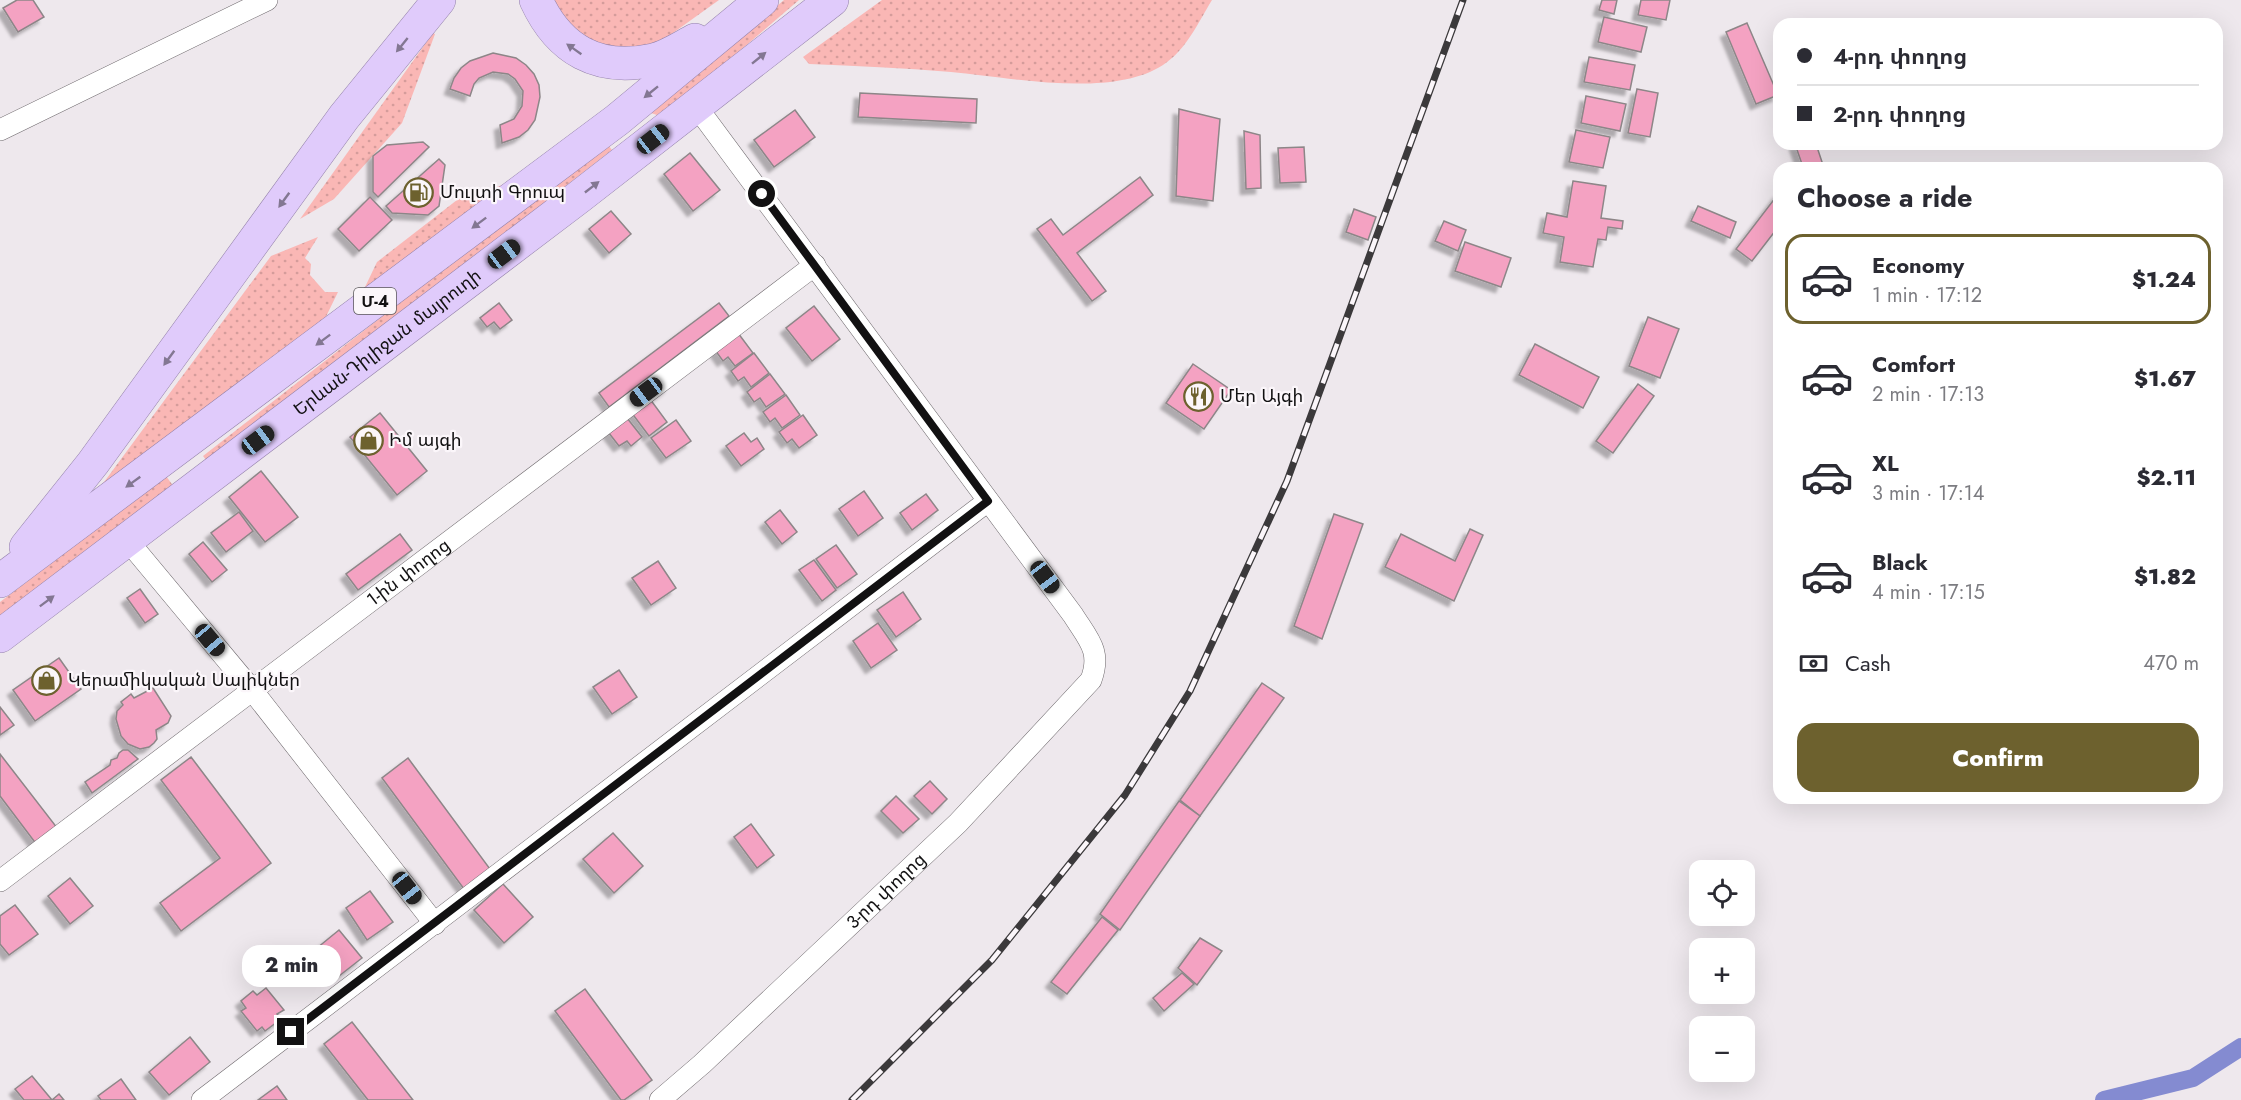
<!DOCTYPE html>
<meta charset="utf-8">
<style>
body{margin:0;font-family:Jost,"Noto Sans Armenian",sans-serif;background:#f2f2f3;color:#2b2b33;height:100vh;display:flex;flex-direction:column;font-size:22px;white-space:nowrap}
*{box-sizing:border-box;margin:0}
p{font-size:20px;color:#7c7c81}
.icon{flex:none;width:33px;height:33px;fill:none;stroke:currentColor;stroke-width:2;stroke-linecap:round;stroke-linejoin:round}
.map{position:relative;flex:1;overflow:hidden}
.sheet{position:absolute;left:1773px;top:162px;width:450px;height:642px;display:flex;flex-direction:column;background:#fff;border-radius:18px;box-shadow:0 6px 24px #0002}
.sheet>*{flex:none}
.top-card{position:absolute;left:1773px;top:18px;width:450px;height:132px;border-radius:18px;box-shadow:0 6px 24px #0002;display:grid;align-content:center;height:132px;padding:0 24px;background:#fff}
.fabs{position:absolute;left:1689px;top:860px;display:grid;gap:12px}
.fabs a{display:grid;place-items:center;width:66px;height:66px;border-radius:12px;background:#fff;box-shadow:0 6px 24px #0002;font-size:30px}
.end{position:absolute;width:27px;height:27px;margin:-14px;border:8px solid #121112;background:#fff;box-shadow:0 0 0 3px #fff}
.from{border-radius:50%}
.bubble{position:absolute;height:42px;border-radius:18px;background:#fff;box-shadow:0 6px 24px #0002;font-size:20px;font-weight:800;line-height:42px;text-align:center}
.car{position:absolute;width:18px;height:36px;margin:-18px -9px;border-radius:8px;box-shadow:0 0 4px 2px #0007;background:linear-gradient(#222 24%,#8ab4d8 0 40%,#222 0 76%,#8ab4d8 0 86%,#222 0)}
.top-card b{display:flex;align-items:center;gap:21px;height:57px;font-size:22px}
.top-card b+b{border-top:2px solid #e1e1e2}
.top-card i{width:15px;height:15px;background:#2b2b33}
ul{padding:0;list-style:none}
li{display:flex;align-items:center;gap:18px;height:90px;margin:0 12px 9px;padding:0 12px;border:3px solid transparent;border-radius:18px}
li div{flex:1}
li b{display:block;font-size:22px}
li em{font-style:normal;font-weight:800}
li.active{border-color:#6d612e}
li>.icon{width:54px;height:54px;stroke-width:1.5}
h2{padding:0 24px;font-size:27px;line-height:72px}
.pay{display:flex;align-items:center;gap:15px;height:66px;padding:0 24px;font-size:22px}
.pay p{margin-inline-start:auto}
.primary-button{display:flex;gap:12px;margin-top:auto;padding:12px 24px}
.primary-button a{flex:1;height:69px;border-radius:18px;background:#6d612e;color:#fff;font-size:24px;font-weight:800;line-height:69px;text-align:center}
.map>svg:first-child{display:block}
.grass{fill:url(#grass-dots)}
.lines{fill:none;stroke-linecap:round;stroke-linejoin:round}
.canal{stroke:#848bd1;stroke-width:18}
.building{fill:#f4a2c2;stroke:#8d8688;stroke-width:1.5;filter:url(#shadow)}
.minor-casing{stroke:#6c676b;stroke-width:22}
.trunk-casing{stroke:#9381a9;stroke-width:34}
.minor{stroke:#fff;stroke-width:21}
.trunk{stroke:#e0cbfb;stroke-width:33}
.rail-casing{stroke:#3b393b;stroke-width:7}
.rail{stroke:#fbf6fa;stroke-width:4.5;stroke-dasharray:14;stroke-linecap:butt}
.oneway{fill:#837792}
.route{stroke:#121112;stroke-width:8}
.labels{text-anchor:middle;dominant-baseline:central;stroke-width:4.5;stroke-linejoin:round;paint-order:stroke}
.shield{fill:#fbf6fa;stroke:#585658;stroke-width:1.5}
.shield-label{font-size:16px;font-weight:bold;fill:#121112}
.poi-label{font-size:18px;fill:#121112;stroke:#fbf6fa;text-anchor:start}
.street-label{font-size:18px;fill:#121112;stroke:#fbf6fa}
</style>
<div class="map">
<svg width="2241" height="1100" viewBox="0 0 2241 1100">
<defs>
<pattern id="grass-dots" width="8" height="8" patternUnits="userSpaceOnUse" patternTransform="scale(1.5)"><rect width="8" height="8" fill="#fab7b5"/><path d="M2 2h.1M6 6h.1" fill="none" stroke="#d59c9b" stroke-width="1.8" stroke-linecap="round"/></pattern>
<filter id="shadow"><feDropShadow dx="-5.5" dy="5.5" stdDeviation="1.5" flood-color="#0004"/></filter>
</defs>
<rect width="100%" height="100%" fill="#eee8ed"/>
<!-- grass -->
<g class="grass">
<polygon points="554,0 719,0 659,43 649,47 603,48 569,27"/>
<polygon points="784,0 799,0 714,73 657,115 651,113"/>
<path d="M882,0H1212C1198,23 1186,50 1163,65C1111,99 1009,77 951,72C903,68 856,66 809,64L803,57Z"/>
<polygon points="433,33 435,34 402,123 334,199 300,219"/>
<polygon points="606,142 612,150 209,464 203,456"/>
<polygon points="521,179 355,308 377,262 457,200"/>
<polygon points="318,237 305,258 311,264 310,275 325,292 338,292 318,333 93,497 271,256"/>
<polygon points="166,476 174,487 0,618 0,602"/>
</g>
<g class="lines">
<!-- canal -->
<polyline class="canal" points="2104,1100 2193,1078 2241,1047"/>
</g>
<!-- building -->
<g class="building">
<polygon points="17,0 33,0 44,17 18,32 3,8"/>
<polygon points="1602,0 1617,0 1614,14 1599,10"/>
<polygon points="1641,0 1670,0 1666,20 1638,15"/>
<polygon points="1604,17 1647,27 1641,52 1598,42"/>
<polygon points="1747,23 1778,95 1756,104 1726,32"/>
<polygon points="493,53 516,58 526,65 534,74 539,85 540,97 535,120 528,130 519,137 502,143 500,125 514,119 522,106 523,91 515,79 508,74 493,72 479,78 474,84 470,96 450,89 454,78 461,68 470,61"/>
<polygon points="1589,57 1635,65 1630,90 1584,82"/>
<polygon points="1637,89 1658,93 1650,137 1628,133"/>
<polygon points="860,93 977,99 976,123 858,117"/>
<polygon points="1586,96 1626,104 1620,131 1581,123"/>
<polygon points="1179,109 1220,119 1213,201 1176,196"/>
<polygon points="795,110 815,137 774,167 754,140"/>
<polygon points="1576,130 1610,137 1603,168 1569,162"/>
<polygon points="1244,131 1260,135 1261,188 1246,189"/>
<polygon points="423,142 429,147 378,197 373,192 373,156 387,145"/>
<polygon points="1795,144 1816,144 1824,168 1799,168 1802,164"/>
<polygon points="1304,147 1306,182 1280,183 1278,148"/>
<polygon points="690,153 720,190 693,211 664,174"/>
<polygon points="439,159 445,165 439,206 428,215 392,213 386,206"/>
<polygon points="1140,177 1153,195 1077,253 1106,291 1092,301 1037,229 1051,219 1063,235"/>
<polygon points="1573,181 1606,186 1601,218 1623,221 1622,229 1608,227 1606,240 1598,239 1593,267 1560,262 1564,237 1543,233 1547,213 1567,217"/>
<polygon points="1779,193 1779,226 1752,261 1736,249"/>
<polygon points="370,197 392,220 359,251 338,229"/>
<polygon points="1698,206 1736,222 1730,238 1691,221"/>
<polygon points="1354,209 1376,217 1368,240 1346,232"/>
<polygon points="611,211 631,234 609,253 589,229"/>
<polygon points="1444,221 1466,230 1458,251 1435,241"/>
<polygon points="1465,242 1511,258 1501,287 1455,271"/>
<polygon points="499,303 512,320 500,329 494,322 487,327 480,318"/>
<polygon points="719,303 729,316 609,407 599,393"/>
<polygon points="814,306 840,339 812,361 786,328"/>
<polygon points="1648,317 1679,329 1660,378 1629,366"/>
<polygon points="738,333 753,353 735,366 728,357 723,361 715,350"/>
<polygon points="1535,344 1599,377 1583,408 1519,375"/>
<polygon points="754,353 769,373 751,387 744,377 738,381 731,371"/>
<polygon points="1193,364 1231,390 1204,429 1166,403"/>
<polygon points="770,374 785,394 766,407 760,398 754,402 747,392"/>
<polygon points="1638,384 1654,396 1613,453 1596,441"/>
<polygon points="786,395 800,415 782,428 775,418 770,422 763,412"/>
<polygon points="650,399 667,422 649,436 631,412"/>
<polygon points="380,413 427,471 397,495 350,437"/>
<polygon points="803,415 817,435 799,448 792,439 787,443 779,432"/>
<polygon points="627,418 642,437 631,446 627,441 619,446 605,428"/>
<polygon points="676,420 691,441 666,458 651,438"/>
<polygon points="744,433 751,442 757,438 764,449 741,466 726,446"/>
<polygon points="261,471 298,517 265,542 229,497"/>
<polygon points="864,491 883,518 858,536 839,509"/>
<polygon points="926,494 938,510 912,530 900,513"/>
<polygon points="780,510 797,532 782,544 765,522"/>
<polygon points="239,512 253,531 226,552 211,533"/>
<polygon points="1334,514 1363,524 1322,639 1294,626"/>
<polygon points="1470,529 1483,535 1454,601 1385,567 1401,534 1455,561"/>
<polygon points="400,534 412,550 358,590 346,574"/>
<polygon points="203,542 227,570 212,582 189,554"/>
<polygon points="836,545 857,574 837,588 816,559"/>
<polygon points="814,560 836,590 822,601 799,570"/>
<polygon points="658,561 676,588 651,605 632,578"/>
<polygon points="140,589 158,614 145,623 127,598"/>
<polygon points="903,592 921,619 896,637 877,610"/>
<polygon points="878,623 897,650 871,668 853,641"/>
<polygon points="59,658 81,689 35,721 13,690"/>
<polygon points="619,670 637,697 612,714 593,687"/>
<polygon points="1262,683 1284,698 1200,816 1180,800"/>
<polygon points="153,688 171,716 168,723 156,730 157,739 154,743 149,747 140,749 128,744 121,736 116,719 117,711 123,705 121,702 131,694 134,698"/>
<polygon points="0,707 14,725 0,735"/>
<polygon points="123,750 128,750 138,759 92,793 85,782 110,765 111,760 117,758 119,753"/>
<polygon points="0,754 58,829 37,845 0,796"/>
<polygon points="191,757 271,863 181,931 160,903 220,858 161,780"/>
<polygon points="408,758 490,869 464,889 382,778"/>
<polygon points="930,781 947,799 932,814 914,796"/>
<polygon points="896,796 919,819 903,833 881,811"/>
<polygon points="1179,801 1200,816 1120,930 1100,914"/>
<polygon points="751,824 774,855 757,868 734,837"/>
<polygon points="613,833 643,866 614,893 583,859"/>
<polygon points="70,878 93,906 70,924 48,896"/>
<polygon points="503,884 533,917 504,943 474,910"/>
<polygon points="370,891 393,922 367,940 346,908"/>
<polygon points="15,905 38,934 9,955 0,944 0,916"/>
<polygon points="1102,917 1118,930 1067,994 1051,982"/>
<polygon points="339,930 362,958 339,976 317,948"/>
<polygon points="1200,938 1222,951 1197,985 1178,968"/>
<polygon points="1182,973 1194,984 1164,1011 1153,998"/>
<polygon points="266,988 284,1010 277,1014 281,1019 265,1031 262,1027 257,1031 241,1011 246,1008 241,1001 253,991 257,995"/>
<polygon points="585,989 652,1080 624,1100 621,1100 555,1011"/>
<polygon points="352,1022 413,1100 368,1100 324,1044"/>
<polygon points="190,1037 210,1062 169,1095 149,1072"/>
<polygon points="32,1076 52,1100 59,1094 64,1100 24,1100 15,1089"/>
<polygon points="121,1079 136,1100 101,1100 98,1096"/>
<polygon points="277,1086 287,1100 258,1100"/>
</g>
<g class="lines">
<defs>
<g id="minor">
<polyline points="0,130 267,0"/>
<polyline points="128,541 252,690 435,924"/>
<path id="s1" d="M0,881L815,265"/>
<polyline points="202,1100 988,501"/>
<path id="s2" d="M660,1100L702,1064L958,823L1091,680C1102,651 1088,639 1073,615L696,106"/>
</g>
<g id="trunk">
<path d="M536,0C559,50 598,72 653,60C667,57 682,47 695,40"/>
<polyline points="26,547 93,463 344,117 439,0"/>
<polyline points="0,581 617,120 762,0"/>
<path id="s3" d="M0,636L579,197L832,0"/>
</g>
</defs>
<!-- minor casing -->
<use href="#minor" class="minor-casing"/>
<!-- trunk casing -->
<use href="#trunk" class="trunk-casing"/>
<!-- minor -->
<use href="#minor" class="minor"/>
<!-- trunk -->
<use href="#trunk" class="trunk"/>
<defs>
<polyline id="rail" points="852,1100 992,960 1125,795 1190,691 1287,481 1463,0"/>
</defs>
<!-- rail casing -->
<use href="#rail" class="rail-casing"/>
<!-- rail -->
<use href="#rail" class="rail"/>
</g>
<!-- one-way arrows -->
<defs><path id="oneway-solid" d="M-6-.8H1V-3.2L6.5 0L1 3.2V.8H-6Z" transform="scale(1.5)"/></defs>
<g class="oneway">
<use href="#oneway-solid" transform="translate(402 45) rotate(129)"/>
<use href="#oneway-solid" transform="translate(574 49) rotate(-145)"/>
<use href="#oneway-solid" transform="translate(759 58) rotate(-39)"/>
<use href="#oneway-solid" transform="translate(651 92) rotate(141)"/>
<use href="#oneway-solid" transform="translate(592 187) rotate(-38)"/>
<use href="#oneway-solid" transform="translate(284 200) rotate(126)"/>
<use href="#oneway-solid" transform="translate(479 223) rotate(143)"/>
<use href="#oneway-solid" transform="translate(323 340) rotate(143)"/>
<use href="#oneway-solid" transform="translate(169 358) rotate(126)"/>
<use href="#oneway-solid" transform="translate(133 482) rotate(144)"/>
<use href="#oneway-solid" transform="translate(47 601) rotate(-37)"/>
</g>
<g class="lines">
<!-- route -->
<polyline class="route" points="291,1032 988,501 762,194"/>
</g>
<!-- icons -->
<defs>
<symbol id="fuel-ring" viewBox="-11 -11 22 22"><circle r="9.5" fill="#fbf6fa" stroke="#6d612e" stroke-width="1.5"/><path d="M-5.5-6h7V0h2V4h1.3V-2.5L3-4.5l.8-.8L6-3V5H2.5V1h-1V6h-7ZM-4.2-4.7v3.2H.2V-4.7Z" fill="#6d612e"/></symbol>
<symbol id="restaurant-ring" viewBox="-11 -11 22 22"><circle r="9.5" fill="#fbf6fa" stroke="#6d612e" stroke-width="1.5"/><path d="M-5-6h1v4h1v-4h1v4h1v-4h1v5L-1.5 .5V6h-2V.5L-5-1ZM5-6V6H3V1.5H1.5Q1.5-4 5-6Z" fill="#6d612e"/></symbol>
<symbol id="shop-ring" viewBox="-11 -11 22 22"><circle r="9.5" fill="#fbf6fa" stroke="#6d612e" stroke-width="1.5"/><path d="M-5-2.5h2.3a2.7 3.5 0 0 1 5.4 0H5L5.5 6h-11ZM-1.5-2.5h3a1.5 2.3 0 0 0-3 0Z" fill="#6d612e"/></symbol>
</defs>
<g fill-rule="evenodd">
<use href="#fuel-ring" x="402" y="176" width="33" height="33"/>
<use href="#restaurant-ring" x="1182" y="380" width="33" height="33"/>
<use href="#shop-ring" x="352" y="424" width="33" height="33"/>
<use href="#shop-ring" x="30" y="664" width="33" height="33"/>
</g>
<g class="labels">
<!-- shield labels -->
<rect class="shield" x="354" y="288" width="42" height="26" rx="4.5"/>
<g class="shield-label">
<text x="375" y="301">Մ-4</text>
</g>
<!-- poi labels -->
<g class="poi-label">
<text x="440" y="192">Մուլտի Գրուպ</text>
<text x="1220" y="396">Մեր Այգի</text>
<text x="389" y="440">Իմ այգի</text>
<text x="68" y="680">Կերամիկական Սալիկներ</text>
</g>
<!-- street labels -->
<g class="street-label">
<text stroke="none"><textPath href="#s3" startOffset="486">Երևան-Դիլիջան մայրուղի</textPath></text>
<text stroke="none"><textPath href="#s1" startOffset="512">1-ին փողոց</textPath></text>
<text stroke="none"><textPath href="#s2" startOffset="308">3-րդ փողոց</textPath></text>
</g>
</g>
</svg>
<div class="fabs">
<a><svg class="icon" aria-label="locate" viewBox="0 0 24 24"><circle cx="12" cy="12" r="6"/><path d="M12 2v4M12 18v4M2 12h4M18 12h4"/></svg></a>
<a>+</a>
<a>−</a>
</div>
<i class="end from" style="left:762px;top:194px"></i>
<i class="end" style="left:291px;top:1032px"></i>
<div class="bubble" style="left:242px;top:945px;width:99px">2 min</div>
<i class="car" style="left:653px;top:139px;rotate:52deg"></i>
<i class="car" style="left:504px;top:254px;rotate:53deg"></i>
<i class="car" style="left:646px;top:392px;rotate:233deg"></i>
<i class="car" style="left:258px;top:440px;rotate:53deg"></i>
<i class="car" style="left:1045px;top:577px;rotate:143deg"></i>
<i class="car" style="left:210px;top:640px;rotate:140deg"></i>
<i class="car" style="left:407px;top:888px;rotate:142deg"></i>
<div class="top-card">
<b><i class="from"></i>4-րդ փողոց</b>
<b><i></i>2-րդ փողոց</b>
</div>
<section class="sheet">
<h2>Choose a ride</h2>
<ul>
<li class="active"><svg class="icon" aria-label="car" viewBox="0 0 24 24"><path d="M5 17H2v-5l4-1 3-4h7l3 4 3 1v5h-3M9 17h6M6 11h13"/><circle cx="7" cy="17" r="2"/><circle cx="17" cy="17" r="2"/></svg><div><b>Economy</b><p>1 min · 17:12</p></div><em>$1.24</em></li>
<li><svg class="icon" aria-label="car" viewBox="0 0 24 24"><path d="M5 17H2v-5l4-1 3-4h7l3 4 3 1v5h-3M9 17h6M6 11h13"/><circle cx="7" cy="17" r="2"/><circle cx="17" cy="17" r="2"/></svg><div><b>Comfort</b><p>2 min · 17:13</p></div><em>$1.67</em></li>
<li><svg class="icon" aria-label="car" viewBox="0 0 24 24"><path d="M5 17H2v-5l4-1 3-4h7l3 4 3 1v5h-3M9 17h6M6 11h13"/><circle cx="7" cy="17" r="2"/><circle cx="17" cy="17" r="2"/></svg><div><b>XL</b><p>3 min · 17:14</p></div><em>$2.11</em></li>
<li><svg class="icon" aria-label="car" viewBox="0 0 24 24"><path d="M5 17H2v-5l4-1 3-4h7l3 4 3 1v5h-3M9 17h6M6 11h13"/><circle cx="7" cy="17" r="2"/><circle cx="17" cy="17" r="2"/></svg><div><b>Black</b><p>4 min · 17:15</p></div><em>$1.82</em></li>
</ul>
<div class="pay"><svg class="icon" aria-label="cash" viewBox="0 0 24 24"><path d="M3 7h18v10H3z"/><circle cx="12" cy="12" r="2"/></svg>Cash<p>470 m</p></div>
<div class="primary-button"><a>Confirm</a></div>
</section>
</div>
